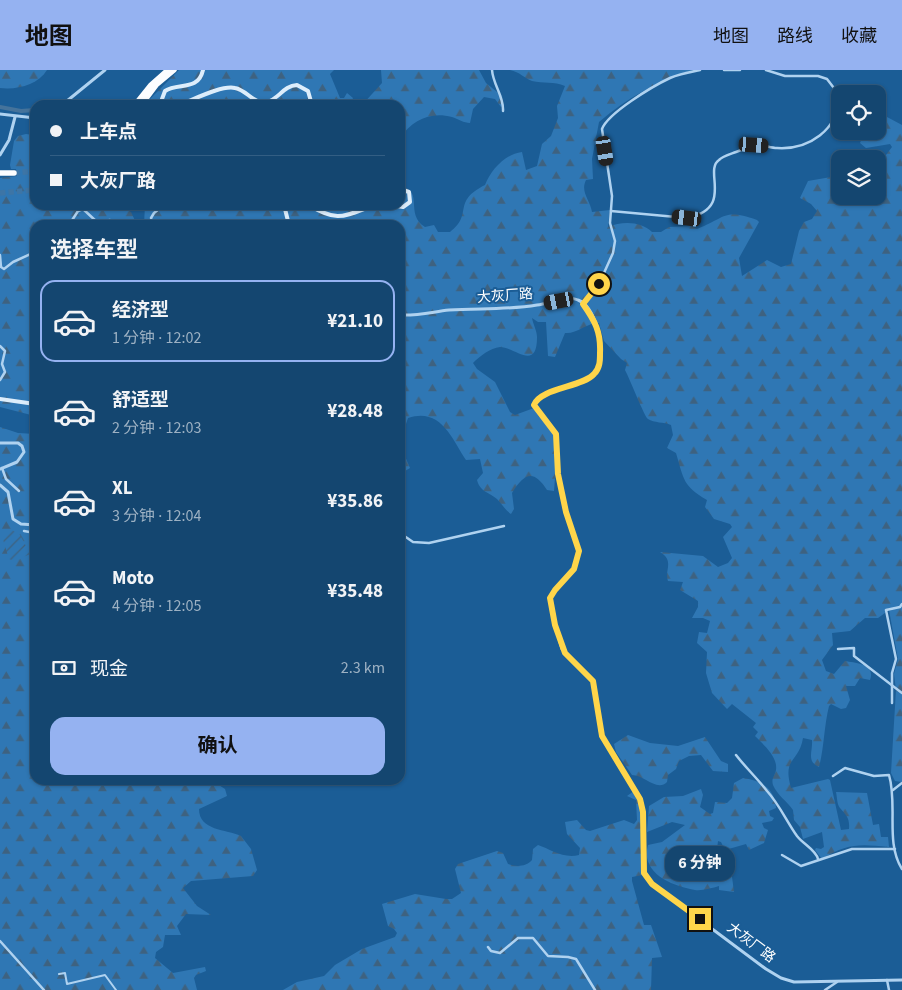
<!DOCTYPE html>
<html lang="zh">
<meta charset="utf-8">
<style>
body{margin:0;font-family:"Source Sans 3","Noto Sans SC",sans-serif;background:#215078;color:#f1f3f6;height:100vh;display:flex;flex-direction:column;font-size:19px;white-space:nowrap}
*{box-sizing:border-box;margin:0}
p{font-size:16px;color:#9db1c3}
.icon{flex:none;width:28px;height:28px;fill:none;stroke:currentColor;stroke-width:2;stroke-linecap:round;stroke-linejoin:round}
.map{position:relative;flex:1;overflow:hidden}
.panel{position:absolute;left:30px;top:150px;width:375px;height:565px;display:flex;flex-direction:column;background:#144670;border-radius:15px;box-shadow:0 1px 4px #0004,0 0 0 1px #335e83}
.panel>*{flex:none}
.top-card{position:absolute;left:30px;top:30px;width:375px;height:110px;border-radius:15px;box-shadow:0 1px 4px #0004,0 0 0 1px #335e83;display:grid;align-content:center;height:110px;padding:0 20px;background:#144670}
.controls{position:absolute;left:831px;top:15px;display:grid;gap:10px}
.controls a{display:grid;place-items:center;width:55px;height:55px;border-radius:10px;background:#144670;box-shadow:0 1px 4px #0004,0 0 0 1px #335e83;font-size:25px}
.end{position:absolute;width:22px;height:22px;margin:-11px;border:6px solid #ffd54a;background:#111;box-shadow:0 0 0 2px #111}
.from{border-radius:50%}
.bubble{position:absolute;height:35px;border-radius:15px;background:#144670;box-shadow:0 1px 4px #0004,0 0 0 1px #335e83;font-size:16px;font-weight:700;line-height:35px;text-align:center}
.car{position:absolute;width:15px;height:30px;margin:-15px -8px;border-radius:6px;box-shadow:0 0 4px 1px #0007;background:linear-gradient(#222 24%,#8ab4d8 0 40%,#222 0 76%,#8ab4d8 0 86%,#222 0)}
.top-card b{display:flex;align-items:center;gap:18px;height:48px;font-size:19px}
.top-card b+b{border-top:1px solid #335e83}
.top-card i{width:12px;height:12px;background:#f1f3f6}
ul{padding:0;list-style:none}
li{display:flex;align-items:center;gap:15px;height:82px;margin:0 10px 8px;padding:0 10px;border:2px solid transparent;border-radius:15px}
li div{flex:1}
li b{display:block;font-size:19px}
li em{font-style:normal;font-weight:700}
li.selected{border-color:#95b2f1}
li>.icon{width:45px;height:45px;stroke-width:1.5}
h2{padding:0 20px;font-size:22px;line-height:60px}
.pay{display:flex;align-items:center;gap:12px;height:55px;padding:0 20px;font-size:19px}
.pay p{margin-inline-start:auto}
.primary-button{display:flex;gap:10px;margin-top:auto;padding:10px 20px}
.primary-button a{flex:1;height:58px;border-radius:15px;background:#95b2f1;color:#111;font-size:20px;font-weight:700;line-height:58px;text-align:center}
header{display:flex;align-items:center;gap:30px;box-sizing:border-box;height:70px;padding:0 25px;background:#95b2f1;color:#111}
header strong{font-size:24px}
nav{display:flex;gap:28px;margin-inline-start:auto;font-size:18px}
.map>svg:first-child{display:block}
.forest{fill:url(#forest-firs)}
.garden{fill:url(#garden-furrows)}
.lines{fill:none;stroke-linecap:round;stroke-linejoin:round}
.river{stroke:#45739b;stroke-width:4}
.trunk-tunnel{stroke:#3d75a6;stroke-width:5.5;stroke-dasharray:5.5 3;stroke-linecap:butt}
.pedestrian{stroke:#afd2f0;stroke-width:2}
.minor{stroke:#afd2f0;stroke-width:2.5}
.tertiary{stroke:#afd2f0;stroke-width:3}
.secondary{stroke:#ddedfb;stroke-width:4}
.trunk{stroke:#fcfdff;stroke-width:5.5}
.route{stroke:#ffd54a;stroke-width:6}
.labels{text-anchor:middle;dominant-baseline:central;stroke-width:4;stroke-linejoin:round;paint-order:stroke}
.street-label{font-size:14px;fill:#fff;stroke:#1b5d96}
</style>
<header>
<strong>地图</strong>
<nav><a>地图</a><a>路线</a><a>收藏</a></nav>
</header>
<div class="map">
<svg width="902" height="920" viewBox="0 0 902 920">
<defs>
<pattern id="forest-firs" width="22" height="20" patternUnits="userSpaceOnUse" patternTransform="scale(1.25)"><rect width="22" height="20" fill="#2f77b4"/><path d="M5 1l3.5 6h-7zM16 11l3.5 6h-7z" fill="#3e6280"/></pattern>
<pattern id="garden-furrows" width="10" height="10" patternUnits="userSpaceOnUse" patternTransform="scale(1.25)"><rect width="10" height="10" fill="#2f77b4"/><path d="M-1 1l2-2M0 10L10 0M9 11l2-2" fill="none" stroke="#3e6280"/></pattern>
</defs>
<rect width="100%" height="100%" fill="#1b5d96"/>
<!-- forest -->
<g class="forest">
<path d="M0,0H47C38,15 17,20 0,18Z"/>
<polygon points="179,0 334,0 330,4 340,28 344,28 347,23 353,28 350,35 212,35 208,32 202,35 144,35"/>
<path d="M381,0H479L486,13L502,26L504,36L501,37L495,29L484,27L473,39L470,53C464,53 458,49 452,47C431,41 412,50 400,68V35H362L382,13Z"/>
<path d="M510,0H693C658,10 626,29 599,52L592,89L593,109L586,110C580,122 590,130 592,142L610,140L608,157C622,151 641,151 652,162H661L669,157L692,156L697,159C726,148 723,138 757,150L759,152L739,188L742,206L767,190L781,197L791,194L799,161L804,152L812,149L817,141L811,134L800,128L808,111L831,107L840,97V126H878V89H872L886,85L892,77L890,74L866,78L860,73L865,61H878V49L887,47L902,55V712L895,711L891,703L896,620L894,604L898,589L889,540L878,548H865L850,561L832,563L833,575L822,590L826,601L834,604L845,591C856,593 876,594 870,610L860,608L855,616H846L850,630L846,638L841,639L831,634L829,636C824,656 824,679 819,697C806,691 813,682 812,670L803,668C799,693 782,687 791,718L828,709L830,710L841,760L849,759C850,748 846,745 840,738C837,735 837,726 836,722L867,723L873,755L879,754L881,767H888L889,777C860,774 847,773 822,789L815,780L816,778L821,779L824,777L822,762L803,769L800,757L794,750L793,740C787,731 777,725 773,715C771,708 775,706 776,700C778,687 764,675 755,666L758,662L753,657L756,653L732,634L727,639L712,623L706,603L707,582L697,573L699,562L707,563L710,551L703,548H692L698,537V531L680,520L683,512L668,511C664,500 675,491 660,482L703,486L718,497L728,493L732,488L723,467L732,457L730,454L714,449L705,437L707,430C683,416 684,410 676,383L667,378L673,365L671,355C664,352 654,353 648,349C645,348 629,307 625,300L627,293L621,289L604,271L599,253C586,253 577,264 565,263L555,287L548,286L546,252H538L532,248C533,254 537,261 537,267C537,302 515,277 500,277C490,278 480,286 473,293L477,299L495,312L510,342L515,345L534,338L555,366L557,381L554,421L547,420C534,400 525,402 512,423L514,439L511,444C505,440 502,434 497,429C489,422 480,422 477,410L483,403L480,389L466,390C452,369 441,337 408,348L405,357L404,384L410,398L400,404V155H144L145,135H400V116C425,121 404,144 425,157L434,155L438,162H450C474,144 451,132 485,115C491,100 505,84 522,82L526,100L537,96L542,74L551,66L558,48L557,36L565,16C554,11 544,14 532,11C524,8 520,2 510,0Z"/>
<polygon points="26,64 33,65 35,69 35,135 119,135 131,142 137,155 35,155 35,346 0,337 0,108 17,106 16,99 11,99 10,95 14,71 18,66"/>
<path d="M0,357L18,363L35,364V710H211L225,719L227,726L199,739C199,761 226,759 241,766L251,779L257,800L253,806L191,811L183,818L197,836L211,845L186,844L177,856L181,865H165L163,877L156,882L155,888L173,903L205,897L206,901L196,905L194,908L197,920H0Z"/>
<path d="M628,665L650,673L678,676L705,667L721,691L728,694V702L713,701L701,685L689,686L679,691L676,699L668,705L667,712C657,722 644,705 632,705L616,682L614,674Z"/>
<path d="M743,708C760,710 775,718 776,738L769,741L770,746L774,748L772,751L762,753L764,758L768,760L764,773L749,780L746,774L725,780L721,772L718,771L717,779L720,799L732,807L734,822L719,820V816C712,818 702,821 695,820C673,816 640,804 648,775L662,772L685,755L672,752L647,762L649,736L664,727L683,726L701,719L703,725L700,737L710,744L713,743L715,732L727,733L732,728L734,713Z"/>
<path d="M634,721C651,744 638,778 643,805L632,807V811L644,855H651L662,887L652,888L651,920H283L297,912L324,906L335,895L362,879L395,867L397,863L394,859L388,856L382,834L415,824L446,829H452L461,823L455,799L458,794L497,781L503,783L508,794C516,797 526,797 532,790L533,779L538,775C550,779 563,789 579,785L580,778L567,764L565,752L577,750L586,760L590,761L624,750L634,754L637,750L636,730L627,726Z"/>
</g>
<!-- garden -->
<polygon class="garden" points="12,460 20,465 26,476 32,474 35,482 14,491 9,489 1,463"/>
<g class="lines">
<!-- river -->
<polyline class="river" points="0,37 21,41 35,40"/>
<!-- trunk-tunnel -->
<g class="trunk-tunnel">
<polyline points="14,103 35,101"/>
<polyline points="0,123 35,120"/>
</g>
<!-- pedestrian -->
<polyline class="pedestrian" points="59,904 65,903 67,914 105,905 116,920"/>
<!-- minor -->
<g class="minor">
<path d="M492,0C493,15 504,26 503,41"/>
<polyline points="724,0 740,0"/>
<polyline points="766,0 785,6 818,6 827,9 840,26"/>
<path d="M611,141L687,148C735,138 703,101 719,90C723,86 731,84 736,82C742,80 749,76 754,75C762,74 770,78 777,78C809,80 838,60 840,26"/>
<polyline points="69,155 78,141 83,139 97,152 110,150 118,155"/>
<polyline points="153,155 151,148 154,143 164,135"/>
<polyline points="0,185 1,197 4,199 13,192 35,182"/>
<path d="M583,234L599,214L613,183L615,171L610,153L612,126L602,59C608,43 653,16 670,8C679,4 690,2 700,0"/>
<polyline points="0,276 5,281 2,294 5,302 0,310"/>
<polyline points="2,398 6,409 19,421"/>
<polyline points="24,461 35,463"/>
<polyline points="400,463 413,472 429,473 504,456"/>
<polyline points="838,579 854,578 854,586 902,623"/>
<polyline points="892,633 892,603 896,589 886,540 900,537 902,534"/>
<path d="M736,685C746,698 757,708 767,721C779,734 787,752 797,766C803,774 816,780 818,789"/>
<path d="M833,706L845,698L874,706L889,705C898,735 885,772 902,799"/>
<polyline points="893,720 902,713"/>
<polyline points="782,785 801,796 852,779 895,779"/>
<polyline points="0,871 44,920"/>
<polyline points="488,877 491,881 500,883 518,868 533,868 548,886 568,887 576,889 595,920"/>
<polyline points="887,910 889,920"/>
<polyline points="825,920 837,912"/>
</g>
<!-- tertiary -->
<g class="tertiary">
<polyline points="62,35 105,0"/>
<polyline points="0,44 35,48"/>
<polyline points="0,85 9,70 15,47"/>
<path d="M400,245C417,246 432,242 449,240C478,238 508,240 537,235C549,234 567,225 578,230C596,237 604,277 600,295C594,319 540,315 535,335L556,364L558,404L566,442L579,481L574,499L555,520L550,529L553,548L562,579L593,611L601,666L641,729L643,742V799L652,814L766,899L781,908L794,912L902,910"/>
<polyline points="0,373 18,373 22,376 24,382 17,392 0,399"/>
<polyline points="0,415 8,422 13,449 21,454 35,455"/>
</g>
<!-- secondary -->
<g class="secondary">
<path d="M166,35L162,29L165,21C178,12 198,22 203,0"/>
<path d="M179,35C193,30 221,15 235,18C247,20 254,35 267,32C279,29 283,16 297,15L308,21L312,35"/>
<polyline points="284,135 289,155"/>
<path d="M309,135C338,153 344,146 375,135"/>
<polyline points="391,135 403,137 410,132 409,122 400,119"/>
<polyline points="0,329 35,334"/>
</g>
<!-- trunk -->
<g class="trunk">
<polyline points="135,35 151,15 168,0"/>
<polyline points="141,35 156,15 174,0"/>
<polyline points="0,103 14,103"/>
</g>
</g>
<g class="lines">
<!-- route -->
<path class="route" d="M599,214L583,234C595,251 601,262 600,283C600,291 600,298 594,304C583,317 540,318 534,335L556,364L558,404L566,442L579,481L574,499L555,520L550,528L555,555L565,583L593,611L602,666L640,729L643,742L644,803L652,814L700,849"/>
</g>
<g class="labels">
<!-- street labels -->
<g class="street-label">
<text transform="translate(505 226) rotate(-4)">大灰厂路</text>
<text transform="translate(751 873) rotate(37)">大灰厂路</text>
</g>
</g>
</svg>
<div class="controls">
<a><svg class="icon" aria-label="locate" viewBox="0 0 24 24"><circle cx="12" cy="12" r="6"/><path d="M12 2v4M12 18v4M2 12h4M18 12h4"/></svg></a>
<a><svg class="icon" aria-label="layers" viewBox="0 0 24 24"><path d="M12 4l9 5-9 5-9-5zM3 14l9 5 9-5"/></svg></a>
</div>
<i class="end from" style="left:599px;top:214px"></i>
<i class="end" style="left:700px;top:849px"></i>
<div class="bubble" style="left:665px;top:776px;width:70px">6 分钟</div>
<i class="car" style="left:754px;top:75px;rotate:94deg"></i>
<i class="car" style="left:605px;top:81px;rotate:171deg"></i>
<i class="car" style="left:687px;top:148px;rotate:277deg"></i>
<i class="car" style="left:559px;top:231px;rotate:259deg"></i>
<div class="top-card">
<b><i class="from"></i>上车点</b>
<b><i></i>大灰厂路</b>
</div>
<section class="panel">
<h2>选择车型</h2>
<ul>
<li class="selected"><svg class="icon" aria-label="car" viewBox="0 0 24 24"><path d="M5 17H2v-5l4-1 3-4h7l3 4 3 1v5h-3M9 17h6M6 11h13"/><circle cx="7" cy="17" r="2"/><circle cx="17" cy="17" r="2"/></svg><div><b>经济型</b><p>1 分钟 · 12:02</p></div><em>¥21.10</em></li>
<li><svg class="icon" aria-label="car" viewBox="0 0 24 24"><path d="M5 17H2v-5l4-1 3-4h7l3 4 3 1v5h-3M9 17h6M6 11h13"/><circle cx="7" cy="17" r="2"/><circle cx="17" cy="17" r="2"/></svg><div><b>舒适型</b><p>2 分钟 · 12:03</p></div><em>¥28.48</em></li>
<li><svg class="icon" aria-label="car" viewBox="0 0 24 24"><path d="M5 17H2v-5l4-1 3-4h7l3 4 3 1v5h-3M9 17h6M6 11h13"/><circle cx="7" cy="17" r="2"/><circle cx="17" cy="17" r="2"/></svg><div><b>XL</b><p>3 分钟 · 12:04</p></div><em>¥35.86</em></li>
<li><svg class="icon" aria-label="car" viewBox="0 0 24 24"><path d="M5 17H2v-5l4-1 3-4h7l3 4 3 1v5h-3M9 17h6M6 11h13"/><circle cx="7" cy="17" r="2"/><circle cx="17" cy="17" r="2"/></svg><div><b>Moto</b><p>4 分钟 · 12:05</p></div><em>¥35.48</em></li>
</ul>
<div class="pay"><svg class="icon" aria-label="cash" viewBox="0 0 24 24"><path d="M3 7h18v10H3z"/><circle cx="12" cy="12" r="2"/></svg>现金<p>2.3 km</p></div>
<div class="primary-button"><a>确认</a></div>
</section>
</div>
